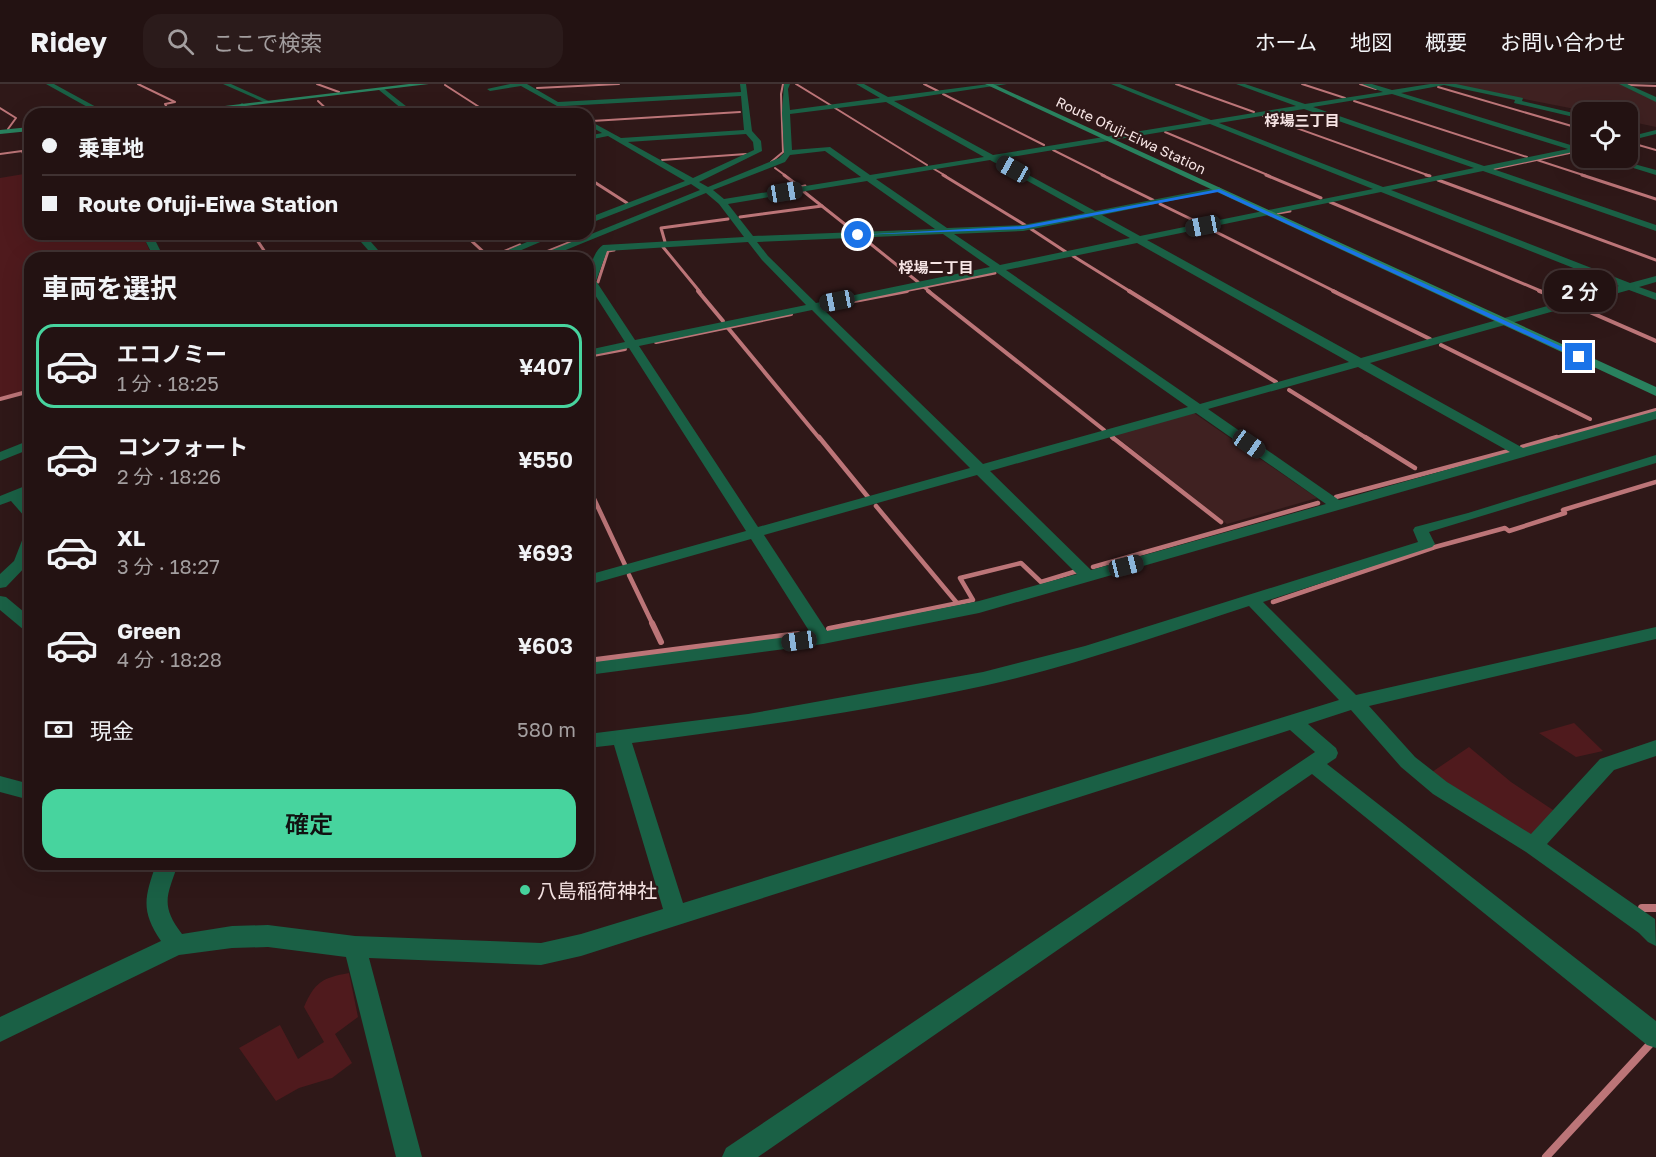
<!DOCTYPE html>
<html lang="ja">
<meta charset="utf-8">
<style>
body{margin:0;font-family:"Golos Text","Noto Sans JP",sans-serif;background:#2b1b1b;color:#f1f3f6;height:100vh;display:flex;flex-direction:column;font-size:22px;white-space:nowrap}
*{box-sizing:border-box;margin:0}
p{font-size:20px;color:#a39e9f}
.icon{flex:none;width:33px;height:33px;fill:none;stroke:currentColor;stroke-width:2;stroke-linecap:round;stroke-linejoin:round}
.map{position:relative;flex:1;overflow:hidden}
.details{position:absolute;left:24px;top:168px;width:570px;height:618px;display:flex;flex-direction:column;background:#231212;border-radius:18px;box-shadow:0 6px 24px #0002,0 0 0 2px #403232}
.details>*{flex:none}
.banner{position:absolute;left:24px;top:24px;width:570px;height:132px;border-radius:18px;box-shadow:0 6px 24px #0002,0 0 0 2px #403232;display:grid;align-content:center;height:132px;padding:0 18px;background:#231212}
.buttons{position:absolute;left:1572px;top:18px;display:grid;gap:12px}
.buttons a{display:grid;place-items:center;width:66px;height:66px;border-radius:12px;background:#231212;box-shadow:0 6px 24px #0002,0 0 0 2px #403232;font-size:30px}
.end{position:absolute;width:27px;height:27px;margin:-14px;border:8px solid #1a73e8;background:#fff;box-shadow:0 0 0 3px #fff}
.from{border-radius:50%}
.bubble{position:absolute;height:42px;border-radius:18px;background:#231212;box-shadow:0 6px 24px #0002,0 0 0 2px #403232;font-size:20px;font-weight:600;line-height:42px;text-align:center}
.car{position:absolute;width:18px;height:36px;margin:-18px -9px;border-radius:8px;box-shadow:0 0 4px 2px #0007;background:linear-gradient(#222 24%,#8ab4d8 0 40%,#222 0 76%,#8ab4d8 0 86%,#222 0)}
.banner b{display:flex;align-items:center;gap:21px;height:57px;font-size:22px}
.banner b+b{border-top:2px solid #403232}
.banner i{width:15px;height:15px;background:#f1f3f6}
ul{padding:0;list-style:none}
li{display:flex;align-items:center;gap:18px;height:84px;margin:0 12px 9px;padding:0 6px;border:3px solid transparent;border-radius:18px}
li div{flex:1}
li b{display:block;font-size:22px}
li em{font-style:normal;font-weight:600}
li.on{border-color:#47d49e}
li>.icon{width:54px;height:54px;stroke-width:1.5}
h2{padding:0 18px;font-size:27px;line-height:72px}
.pay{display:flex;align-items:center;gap:15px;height:66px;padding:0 18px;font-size:22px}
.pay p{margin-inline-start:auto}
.action{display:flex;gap:12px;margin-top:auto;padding:12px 18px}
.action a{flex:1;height:69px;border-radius:18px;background:#47d49e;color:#111;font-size:24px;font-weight:600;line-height:69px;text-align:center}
header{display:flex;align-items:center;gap:36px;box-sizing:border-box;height:84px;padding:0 30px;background:#231212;border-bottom:2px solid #403232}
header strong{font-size:28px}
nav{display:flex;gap:33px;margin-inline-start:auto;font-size:21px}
.search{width:420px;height:54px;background:#2b1b1b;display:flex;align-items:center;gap:15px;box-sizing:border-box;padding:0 21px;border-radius:18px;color:#a39e9f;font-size:22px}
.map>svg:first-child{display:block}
.built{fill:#3f2121}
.green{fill:#4f1a1d}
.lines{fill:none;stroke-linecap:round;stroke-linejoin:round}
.stream-far5{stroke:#bc7578;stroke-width:2}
.stream-far4{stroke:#bc7578;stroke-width:3}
.stream-far3{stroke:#bc7578;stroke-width:4}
.stream-far2{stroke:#bc7578;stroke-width:4.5}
.stream-far1{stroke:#bc7578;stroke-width:6}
.stream{stroke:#bc7578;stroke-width:8}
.minor{fill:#1a6045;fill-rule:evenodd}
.secondary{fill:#29815e;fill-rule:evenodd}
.route{fill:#1a73e8}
.poi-dot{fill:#47d49e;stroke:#2f1818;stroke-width:2}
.labels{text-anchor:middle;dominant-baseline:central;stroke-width:4.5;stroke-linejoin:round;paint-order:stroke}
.far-street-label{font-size:14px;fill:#f6e4e4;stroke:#2f1818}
.far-neighbourhood-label{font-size:15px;font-weight:bold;fill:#f6e4e4;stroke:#2f1818}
.near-poi-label{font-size:20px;fill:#f6e4e4;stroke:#2f1818;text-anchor:start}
</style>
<header>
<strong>Ridey</strong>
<div class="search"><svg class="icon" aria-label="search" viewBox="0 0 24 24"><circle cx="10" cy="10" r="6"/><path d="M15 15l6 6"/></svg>ここで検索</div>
<nav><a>ホーム</a><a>地図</a><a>概要</a><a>お問い合わせ</a></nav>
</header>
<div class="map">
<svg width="1656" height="1073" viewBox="0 0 1656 1073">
<rect width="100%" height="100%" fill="#2f1818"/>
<!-- built -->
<g class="built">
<polygon points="1449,0 1620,0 1656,17 1656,43 1628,37 1628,28 1590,28"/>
<polygon points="1194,329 1317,414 1227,440 1114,351"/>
</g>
<!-- green -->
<g class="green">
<polygon points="30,89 30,150 142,150 153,174 30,174 30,306 0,313 0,94"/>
<polygon points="1574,639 1603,667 1576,673 1539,649"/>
<polygon points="1469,663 1511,698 1556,728 1535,751 1523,750 1432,688"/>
<path d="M349,889L358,933L335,950L352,979L332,994L299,1004L276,1017L239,964L280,941L298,975L324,958L304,923C315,898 322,894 349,889Z"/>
</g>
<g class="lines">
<!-- stream-far5 -->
<g class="stream-far5">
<polyline points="138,0 175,18 165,20 169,27"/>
<polyline points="317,0 339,8"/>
<polyline points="796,0 832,22"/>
<polyline points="924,0 938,7"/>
<polyline points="1176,0 1254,28"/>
<polyline points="1302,0 1345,14"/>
<polyline points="1360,0 1376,5"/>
<polyline points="445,1 490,30"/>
<polyline points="1628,1 1656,2"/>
<polyline points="1438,3 1582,45"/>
<polyline points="537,4 619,0"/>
<polyline points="943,10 1044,61"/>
<polyline points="318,17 332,30"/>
<polyline points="1354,17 1527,73"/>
<polyline points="0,24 16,34 8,45"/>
<polyline points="835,24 927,81"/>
<polyline points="1263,32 1430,92"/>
<polyline points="592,37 740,28"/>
<polyline points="1165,48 1270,92"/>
<polyline points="1628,58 1656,66"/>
<polyline points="1053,66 1105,92"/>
<polyline points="0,70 22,67 30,89"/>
<polyline points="662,76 746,70"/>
<polyline points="1537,76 1586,92"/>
<polyline points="771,78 783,68 781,10 783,0"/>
<polyline points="775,84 786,92"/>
<polyline points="934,85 946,92"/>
<polyline points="1494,85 1579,67"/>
</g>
<!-- stream-far4 -->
<g class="stream-far4">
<polyline points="784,91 800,103 805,102"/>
<polyline points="943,91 1025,141"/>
<polyline points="1102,91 1153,116"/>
<polyline points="1266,91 1321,114"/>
<polyline points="1426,91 1430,92"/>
<polyline points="1582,91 1656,115"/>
<polyline points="588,94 627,119"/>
<polyline points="1438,96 1656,176"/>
<polyline points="803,107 856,149"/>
<polyline points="1330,118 1543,208"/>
<polyline points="1160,120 1199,139"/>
<polyline points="1278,129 1290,127"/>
<polyline points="740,133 822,122"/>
<polyline points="1208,144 1336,208"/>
<polyline points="1031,145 1066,168"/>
<polyline points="253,150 269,174"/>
<polyline points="464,150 488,172"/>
<polyline points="862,153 918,198"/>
<polyline points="665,158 661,144 728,135"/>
<polyline points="663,163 700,208"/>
<polyline points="1073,172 1131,208"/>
<polyline points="488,174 520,161"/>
<polyline points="531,174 589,151"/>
<polyline points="598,198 608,167 614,166"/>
<polyline points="924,203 930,208"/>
<polyline points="899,208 995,189"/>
</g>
<!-- stream-far3 -->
<g class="stream-far3">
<polyline points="698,207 723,237"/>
<polyline points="928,207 1104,346"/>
<polyline points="1129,207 1276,298"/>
<polyline points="1333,207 1430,255"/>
<polyline points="1539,207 1564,217"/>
<polyline points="849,218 907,207"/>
<polyline points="1576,222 1656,257"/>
<polyline points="728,244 820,355"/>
<polyline points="656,258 791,230"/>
<polyline points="1441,261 1590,335"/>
<polyline points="588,272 625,265"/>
<polyline points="1289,306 1368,355"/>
<polyline points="0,315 30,307"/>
<polyline points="1112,353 1114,355"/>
<polyline points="1552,355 1656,326"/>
</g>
<!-- stream-far2 -->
<g class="stream-far2">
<polyline points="819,353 868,413"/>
<polyline points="1112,353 1221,438"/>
<polyline points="1365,353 1415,384"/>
<polyline points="1522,363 1557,353"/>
<polyline points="588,402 625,481"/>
<polyline points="1336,413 1509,367"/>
<polyline points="876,422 957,519"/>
<polyline points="1093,483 1318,419"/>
<polyline points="629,491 653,541"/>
<polyline points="1273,518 1435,463 1505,444 1509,447 1565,429 1563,426 1656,398"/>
<polyline points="851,541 973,516 960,494 1021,479 1041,498 1077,487"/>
</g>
<!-- stream-far1 -->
<g class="stream-far1">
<polyline points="652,539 661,558"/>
<polyline points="829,545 859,539"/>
<polyline points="588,577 798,550"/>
</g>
<!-- stream -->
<g class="stream">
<polyline points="1642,824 1656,824"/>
<polyline points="1546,1073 1652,958"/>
</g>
<!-- minor -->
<g class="minor">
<polygon points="46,0 54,0 109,30 100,30"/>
<polygon points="223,0 231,0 271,18 266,19"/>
<path d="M510,0H527L558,18L741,8L740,0H746L752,47L761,57L762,67L699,98L708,103L779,74L784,69L782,29L784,0H790L788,5L790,26L880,14L856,0H864L888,13L989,0H1007L894,17L993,71L1202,37L1111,0H1120L1211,36L1296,22L1236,0H1245L1305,20L1383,8L1362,0H1372L1392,6L1430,0H1456L1523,14L1522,17L1582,31V35L1514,19L1515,16L1444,1L1401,9L1577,63L1582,62V66L1493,85L1656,141V147L1483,87L1391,106L1630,199L1656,192V198L1639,203L1656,209V216L1629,206L1370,279L1523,364L1656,327V335L979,529L823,560L588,591V579L811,550L751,455L588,501V491L746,447L629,264L588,272V266L625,258L588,200C588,189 593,167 603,161L744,153L719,120L706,109L546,174H532L700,106L691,100L588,140V134L685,97L608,52L588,56V52L602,49L588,41V36L621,54L744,46L741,12L565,22L569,25L566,27L521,2L490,7L487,5ZM1392,10L1568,65L1484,82L1313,23ZM886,18L984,73L870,91L830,63L792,66L790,30ZM1304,25L1474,84L1383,103L1219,39ZM1210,40L1373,105L1140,152L1102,131L1223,106L1219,103L1095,127L999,75ZM746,50L753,58L754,66L693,94L628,58ZM825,67L861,93L724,115L713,106L785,78L790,71ZM990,76L1085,129L1023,141L947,144L876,95ZM867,97L935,145L753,152L728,120ZM1381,108L1619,202L1361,274L1147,156ZM1092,133L1130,154L1000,181L954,150L1023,147ZM943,150L990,183L816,219L768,172L757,158ZM748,158L762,176L806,221L635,256L596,197L607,167ZM1137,159L1349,278L1200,320L1006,186ZM996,188L1188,323L983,380L822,224ZM812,226L970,384L758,443L639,262ZM1358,283L1510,368L1339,416L1208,325ZM1196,329L1326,420L1091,486L990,387ZM977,391L1077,490L979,517L827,547L764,451Z"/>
<polygon points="1619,0 1627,0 1656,13 1656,18"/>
<polygon points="379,4 383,4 416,30 408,30 379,6"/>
<polygon points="242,19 245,21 246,27 256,30 241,29 239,21"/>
<polygon points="1656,46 1656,50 1628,57 1628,53"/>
<polygon points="1601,74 1612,74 1656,86 1656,91"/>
<polygon points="142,150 152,150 164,174 154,174"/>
<polygon points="354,150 364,150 385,174 375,174"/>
<polygon points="546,150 559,150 503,174 489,174"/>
<polygon points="30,356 30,365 0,377 0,368"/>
<path d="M1656,371V379L1429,448L1435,460L1432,463L1263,518L1356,611L1656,543V555L1369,622L1415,673L1447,698L1531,750L1600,675L1656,656V672L1614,686L1547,760L1655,835L1656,862L1648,858L1639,849L1526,768L1433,710L1401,683L1351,626L1308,640L1336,664L1338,669L1336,674L1327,680L1656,937V964L1647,961L1312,690L758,1073H722L726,1064L1315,668L1290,646L581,872L541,881L369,874L422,1073H396L346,873L268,863L232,864L179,871L0,958V933L161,857C140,826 145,813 156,780H178C167,812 160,821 182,850L232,842L268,841L355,852L541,859L581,850L663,825L614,661L588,664V650L748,630L983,588L1085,562L1418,458L1413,446L1415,443L1468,429ZM1249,522L1339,616L683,819L632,659C750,644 867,627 983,602C1073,582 1161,551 1249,522Z"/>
<polygon points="30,400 30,409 22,413 30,421 30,434 25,433 11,417 0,421 0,412"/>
<polygon points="30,449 29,479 6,503 0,504 0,490 14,477 23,454"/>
<polygon points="0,512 6,513 30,533 30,548 24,546 0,526"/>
<polygon points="0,692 30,700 30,716 0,708"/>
</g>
<!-- secondary -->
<g class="secondary">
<polygon points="409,0 429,0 180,30 158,30"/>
<polygon points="985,0 993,0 1656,303 1656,312"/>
<polygon points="30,43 30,47 0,50 0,46"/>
</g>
</g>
<!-- route -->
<polygon class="route" points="1219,105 1582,272 1583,273 1577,274 1218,108 1023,145 856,151 1023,142"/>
<!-- markers -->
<circle class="poi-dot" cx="525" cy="806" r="6"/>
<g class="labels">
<!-- far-street labels -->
<g class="far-street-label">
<text transform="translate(1131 51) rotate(25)">Route Ofuji-Eiwa Station</text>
</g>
<!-- far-neighbourhood labels -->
<g class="far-neighbourhood-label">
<text x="1302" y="36">桴場三丁目</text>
<text x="936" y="183">桴場二丁目</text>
</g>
<!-- near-poi labels -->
<g class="near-poi-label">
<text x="537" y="806">八島稲荷神社</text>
</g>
</g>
</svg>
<div class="buttons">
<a><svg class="icon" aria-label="locate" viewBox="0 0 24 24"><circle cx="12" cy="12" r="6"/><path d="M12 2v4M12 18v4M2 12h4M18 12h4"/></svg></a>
</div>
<i class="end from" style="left:858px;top:151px"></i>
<i class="end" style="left:1579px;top:273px"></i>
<div class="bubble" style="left:1544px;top:186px;width:72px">2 分</div>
<i class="car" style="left:1013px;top:85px;rotate:299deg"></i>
<i class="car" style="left:785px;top:108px;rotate:81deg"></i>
<i class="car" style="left:1203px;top:142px;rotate:259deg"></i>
<i class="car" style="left:837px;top:217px;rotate:259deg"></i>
<i class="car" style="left:1249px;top:360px;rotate:125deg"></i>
<i class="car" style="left:1126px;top:482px;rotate:76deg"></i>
<i class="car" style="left:799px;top:557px;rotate:262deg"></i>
<div class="banner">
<b><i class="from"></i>乗車地</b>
<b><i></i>Route Ofuji-Eiwa Station</b>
</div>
<section class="details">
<h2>車両を選択</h2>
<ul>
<li class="on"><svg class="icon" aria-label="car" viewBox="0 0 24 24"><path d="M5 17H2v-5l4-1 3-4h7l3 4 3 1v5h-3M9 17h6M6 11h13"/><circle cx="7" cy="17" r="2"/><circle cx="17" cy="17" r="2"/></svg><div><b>エコノミー</b><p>1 分 · 18:25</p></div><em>¥407</em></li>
<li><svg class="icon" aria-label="car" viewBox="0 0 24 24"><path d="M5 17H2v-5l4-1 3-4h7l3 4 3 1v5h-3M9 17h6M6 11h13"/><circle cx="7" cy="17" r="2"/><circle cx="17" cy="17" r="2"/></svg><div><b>コンフォート</b><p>2 分 · 18:26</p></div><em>¥550</em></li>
<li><svg class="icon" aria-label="car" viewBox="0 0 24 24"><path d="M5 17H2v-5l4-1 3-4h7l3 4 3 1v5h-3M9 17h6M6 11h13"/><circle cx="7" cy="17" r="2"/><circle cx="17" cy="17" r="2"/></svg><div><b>XL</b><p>3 分 · 18:27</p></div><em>¥693</em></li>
<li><svg class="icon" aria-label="car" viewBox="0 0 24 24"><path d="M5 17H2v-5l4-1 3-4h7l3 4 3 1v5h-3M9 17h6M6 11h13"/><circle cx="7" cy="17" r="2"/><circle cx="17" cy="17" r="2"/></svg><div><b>Green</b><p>4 分 · 18:28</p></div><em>¥603</em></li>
</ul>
<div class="pay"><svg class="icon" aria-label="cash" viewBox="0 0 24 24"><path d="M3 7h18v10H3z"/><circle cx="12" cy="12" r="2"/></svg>現金<p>580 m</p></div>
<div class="action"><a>確定</a></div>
</section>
</div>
